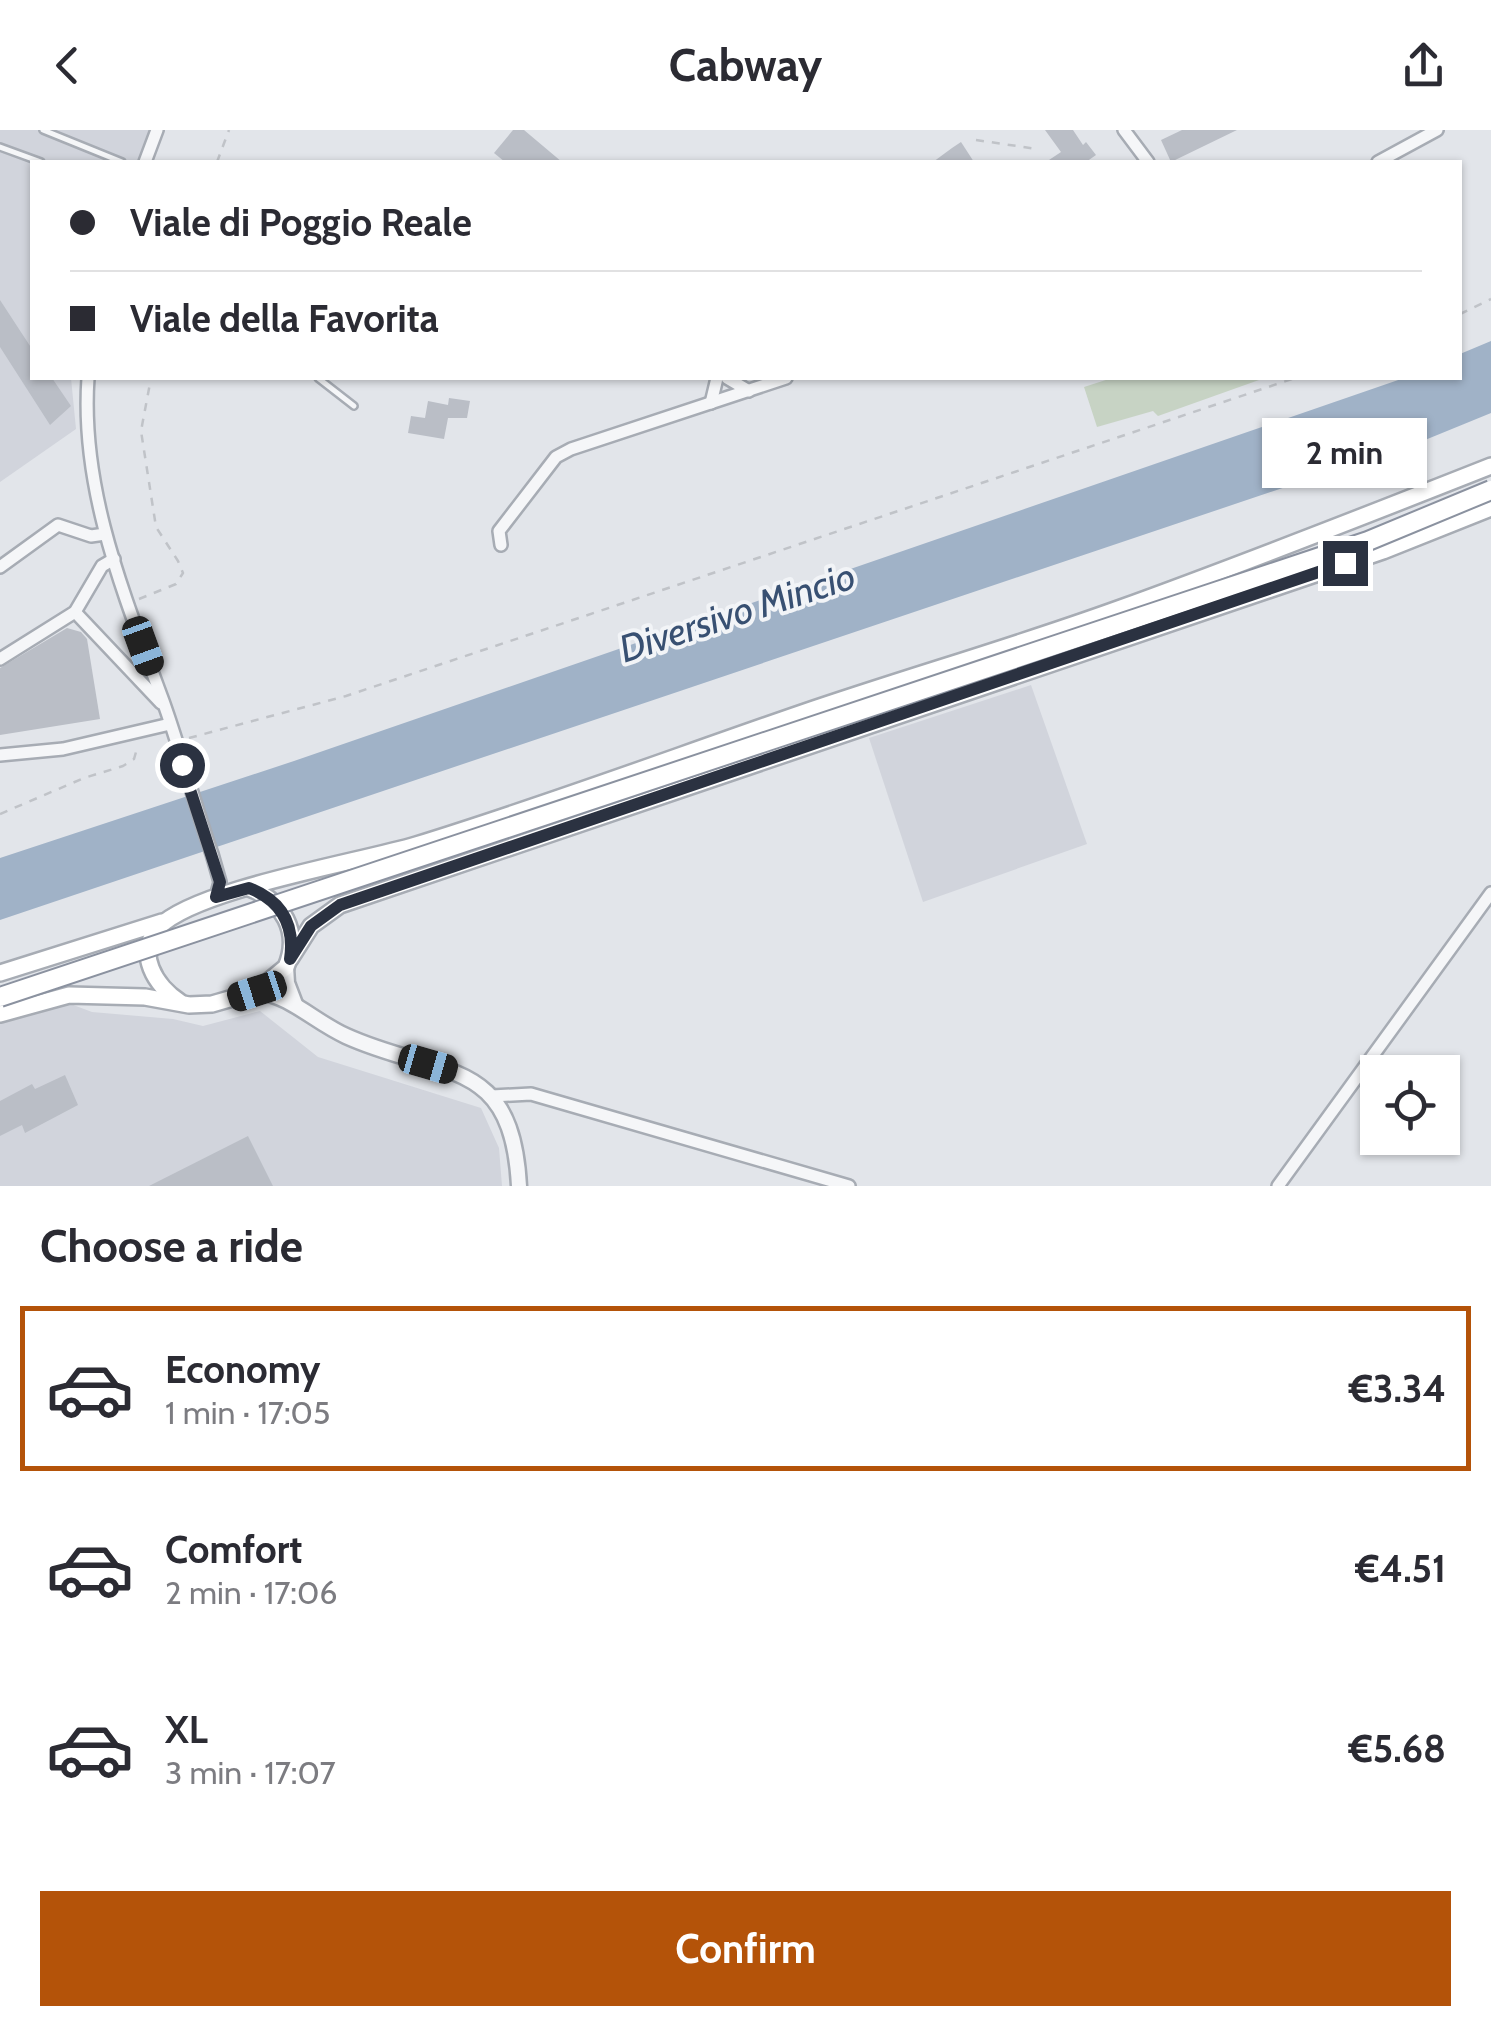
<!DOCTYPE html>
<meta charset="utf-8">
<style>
body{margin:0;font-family:Cabin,sans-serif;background:#f7f7f7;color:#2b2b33;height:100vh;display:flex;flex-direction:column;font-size:38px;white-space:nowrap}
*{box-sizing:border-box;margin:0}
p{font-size:32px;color:#7c7c81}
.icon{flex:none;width:55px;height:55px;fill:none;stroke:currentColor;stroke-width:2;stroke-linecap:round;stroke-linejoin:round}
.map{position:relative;height:1056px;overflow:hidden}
.details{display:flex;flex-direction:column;background:#fff;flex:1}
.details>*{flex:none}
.hud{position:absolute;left:30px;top:30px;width:1432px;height:220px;border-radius:0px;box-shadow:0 2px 8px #0004;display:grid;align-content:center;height:220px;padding:0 40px;background:#fff}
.buttons{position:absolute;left:1360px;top:925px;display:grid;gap:20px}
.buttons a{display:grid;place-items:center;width:100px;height:100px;border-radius:0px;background:#fff;box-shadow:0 2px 8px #0004;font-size:50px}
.end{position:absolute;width:45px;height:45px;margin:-22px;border:12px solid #2b3241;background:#fff;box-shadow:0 0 0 5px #fff}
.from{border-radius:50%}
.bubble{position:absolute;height:70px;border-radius:0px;background:#fff;box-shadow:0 2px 8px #0004;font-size:32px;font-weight:700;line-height:70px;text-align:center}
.car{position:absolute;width:30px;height:60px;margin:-30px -15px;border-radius:12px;box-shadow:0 0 8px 2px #0007;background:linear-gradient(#222 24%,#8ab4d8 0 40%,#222 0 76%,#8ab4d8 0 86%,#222 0)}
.hud b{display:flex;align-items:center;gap:35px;height:95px;font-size:38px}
.hud b+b{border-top:2px solid #e1e1e2}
.hud i{width:25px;height:25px;background:#2b2b33}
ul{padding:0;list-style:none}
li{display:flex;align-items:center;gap:30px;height:165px;margin:0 20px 15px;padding:0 20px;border:5px solid transparent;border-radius:0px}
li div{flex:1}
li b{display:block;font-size:38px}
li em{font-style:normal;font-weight:700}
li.selected{border-color:#b45309}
li>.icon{width:90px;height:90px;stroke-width:1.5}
h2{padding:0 40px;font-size:45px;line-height:120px}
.button{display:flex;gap:20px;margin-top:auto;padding:20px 40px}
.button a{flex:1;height:115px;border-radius:0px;background:#b45309;color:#fff;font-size:40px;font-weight:700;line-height:115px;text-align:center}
header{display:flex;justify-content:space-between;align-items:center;height:130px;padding:0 40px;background:#fff;font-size:45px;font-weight:700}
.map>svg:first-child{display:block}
.built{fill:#d1d4dc}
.green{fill:#c7d3c4}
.water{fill:#a0b2c7}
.building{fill:#babec6}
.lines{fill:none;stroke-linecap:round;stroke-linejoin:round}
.service-casing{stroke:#a7acb4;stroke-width:10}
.minor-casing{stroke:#a7acb4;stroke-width:16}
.tertiary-casing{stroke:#a7acb4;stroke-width:19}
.secondary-casing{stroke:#a7acb4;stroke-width:20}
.path{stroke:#c0c3c8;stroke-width:2.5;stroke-dasharray:8 8;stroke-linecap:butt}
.service{stroke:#f5f6f8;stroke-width:5}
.minor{stroke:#f5f6f8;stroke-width:11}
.tertiary{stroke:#f5f6f8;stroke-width:14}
.secondary{stroke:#fff;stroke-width:15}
.trunk-bridge-casing{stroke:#8b92a0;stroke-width:22;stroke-linecap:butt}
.trunk-bridge{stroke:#fff;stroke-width:18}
.route{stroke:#2b3241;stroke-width:12}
.labels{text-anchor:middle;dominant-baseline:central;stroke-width:8;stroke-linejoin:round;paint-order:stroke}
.water-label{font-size:38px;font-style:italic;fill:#385072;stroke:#f2f4f7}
</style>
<header><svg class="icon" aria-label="back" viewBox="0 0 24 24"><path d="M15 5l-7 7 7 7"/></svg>Cabway<svg class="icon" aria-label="share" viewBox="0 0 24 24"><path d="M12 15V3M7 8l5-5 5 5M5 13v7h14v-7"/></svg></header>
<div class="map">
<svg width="1491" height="1056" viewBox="0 0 1491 1056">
<rect width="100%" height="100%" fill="#e2e5ea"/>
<!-- built -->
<g class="built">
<polygon points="0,0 151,0 138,32 32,32 32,248 71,248 76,299 0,352"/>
<polygon points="1031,555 1087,714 923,772 869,608"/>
<polygon points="68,873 92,882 173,889 203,896 260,881 318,927 481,978 499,1018 502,1056 0,1056 0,894"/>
</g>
<!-- green -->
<polygon class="green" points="1112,248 1259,248 1259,250 1158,286 1153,281 1097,297 1084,257"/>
<!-- water -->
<polygon class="water" points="1491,211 1491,283 1425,310 0,790 0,728 294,631 1404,248 1460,248 1460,224"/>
<!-- building -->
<g class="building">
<polygon points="513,0 524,0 562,32 505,32 494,23"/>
<polygon points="1045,0 1073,0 1083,15 1086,12 1096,25 1086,32 1046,32 1061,22"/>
<polygon points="1182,0 1237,0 1171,32 1161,10"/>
<polygon points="961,12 974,32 933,32 952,18"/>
<polygon points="0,170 32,219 32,248 52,248 71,276 50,295 0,217"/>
<polygon points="449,268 470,271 467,288 448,288 444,309 408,303 411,286 425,288 428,271 448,275"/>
<polygon points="67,498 81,502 87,509 100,589 0,605 0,538"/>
<polygon points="65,945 78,975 25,1003 22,995 0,1006 0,971 32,954 35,959"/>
<polygon points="248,1006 273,1056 149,1056"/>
</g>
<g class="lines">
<defs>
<g id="service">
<polyline points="43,0 122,32"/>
<polyline points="0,17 41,32"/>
<polyline points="318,248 354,276"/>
</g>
<g id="minor">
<polyline points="1124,0 1148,32"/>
<polyline points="145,32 157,0"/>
<polyline points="1378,32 1437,0"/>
<path d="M88,248C80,360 125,467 163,571C181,621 194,673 212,724L220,752L216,767"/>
<polyline points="727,248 749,261"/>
<polyline points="711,273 717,248"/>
<polyline points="501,415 499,401 556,327 571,319 786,248"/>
<polyline points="0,437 58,395 91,406 105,404"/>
<polyline points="75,482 161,573"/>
<polyline points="0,529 75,482 102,436 114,429"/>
<polyline points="0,625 63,619 170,594"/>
<polyline points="492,966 531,964 849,1056"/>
<polyline points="1278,1056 1491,763"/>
</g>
<g id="tertiary">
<polyline points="286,837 287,853 295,874"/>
<path d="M257,861C291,866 315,892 346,906C441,949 512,924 519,1056"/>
</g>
<g id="secondary">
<polyline points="290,829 311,796 340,775 1383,421 1491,378"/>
<polyline points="0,843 162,792"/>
<path d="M180,872C156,857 134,822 159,797C196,759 359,732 416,715C546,675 674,627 802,583C907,547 1013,517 1118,479C1243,434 1367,385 1491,336"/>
<path d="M0,884L69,865L145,867L189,875L212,874L257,861L286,837C301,802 283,771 249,758"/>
</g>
</defs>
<!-- service casing -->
<use href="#service" class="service-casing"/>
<!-- minor casing -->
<use href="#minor" class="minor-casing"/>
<!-- tertiary casing -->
<use href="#tertiary" class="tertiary-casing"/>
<!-- secondary casing -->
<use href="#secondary" class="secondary-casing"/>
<!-- path -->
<g class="path">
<polyline points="976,10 1037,19"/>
<polyline points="217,32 229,0"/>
<polyline points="1460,184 1491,169"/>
<polyline points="139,469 176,454 183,443 178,431 156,397 141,301 151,248"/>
<polyline points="189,608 346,566 1295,248"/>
<polyline points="0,684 84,648 123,636 134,629 138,615"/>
</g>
<!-- service -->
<use href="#service" class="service"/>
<!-- minor -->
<use href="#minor" class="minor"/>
<!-- tertiary -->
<use href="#tertiary" class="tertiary"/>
<!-- secondary -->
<use href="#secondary" class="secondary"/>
<defs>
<polyline id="trunk-bridge" points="0,867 1368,411 1491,360"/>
</defs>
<!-- trunk-bridge casing -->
<use href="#trunk-bridge" class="trunk-bridge-casing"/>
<!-- trunk-bridge -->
<use href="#trunk-bridge" class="trunk-bridge"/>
</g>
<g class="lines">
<!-- route -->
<path class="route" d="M182,635L220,752L216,767L249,758C282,771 295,795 290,829L311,796L340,775L1345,433"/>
</g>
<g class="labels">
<!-- water labels -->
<g class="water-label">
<text transform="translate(737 482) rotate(-18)">Diversivo Mincio</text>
</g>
</g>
</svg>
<div class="buttons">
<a><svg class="icon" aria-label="locate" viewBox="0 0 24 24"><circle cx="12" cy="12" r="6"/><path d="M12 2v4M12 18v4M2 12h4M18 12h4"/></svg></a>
</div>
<i class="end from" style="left:182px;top:635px"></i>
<i class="end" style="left:1345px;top:433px"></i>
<div class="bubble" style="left:1262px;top:288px;width:165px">2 min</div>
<i class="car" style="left:143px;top:516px;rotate:160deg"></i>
<i class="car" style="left:257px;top:861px;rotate:252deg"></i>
<i class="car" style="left:428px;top:934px;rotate:106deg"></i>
<div class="hud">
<b><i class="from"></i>Viale di Poggio Reale</b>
<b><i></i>Viale della Favorita</b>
</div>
</div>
<section class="details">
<h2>Choose a ride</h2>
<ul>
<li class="selected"><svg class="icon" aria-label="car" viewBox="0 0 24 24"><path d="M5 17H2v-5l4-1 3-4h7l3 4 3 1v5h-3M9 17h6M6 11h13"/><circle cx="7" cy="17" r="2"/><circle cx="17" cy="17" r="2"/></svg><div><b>Economy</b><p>1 min · 17:05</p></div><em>€3.34</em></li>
<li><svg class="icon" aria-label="car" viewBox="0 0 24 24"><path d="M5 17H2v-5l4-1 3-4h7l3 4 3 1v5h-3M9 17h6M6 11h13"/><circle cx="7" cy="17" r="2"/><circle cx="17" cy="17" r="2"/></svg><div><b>Comfort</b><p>2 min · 17:06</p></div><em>€4.51</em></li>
<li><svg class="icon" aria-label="car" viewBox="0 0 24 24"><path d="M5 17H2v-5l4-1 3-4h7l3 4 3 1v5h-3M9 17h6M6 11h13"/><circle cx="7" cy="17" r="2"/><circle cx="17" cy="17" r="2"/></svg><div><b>XL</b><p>3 min · 17:07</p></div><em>€5.68</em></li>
</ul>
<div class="button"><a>Confirm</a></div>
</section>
